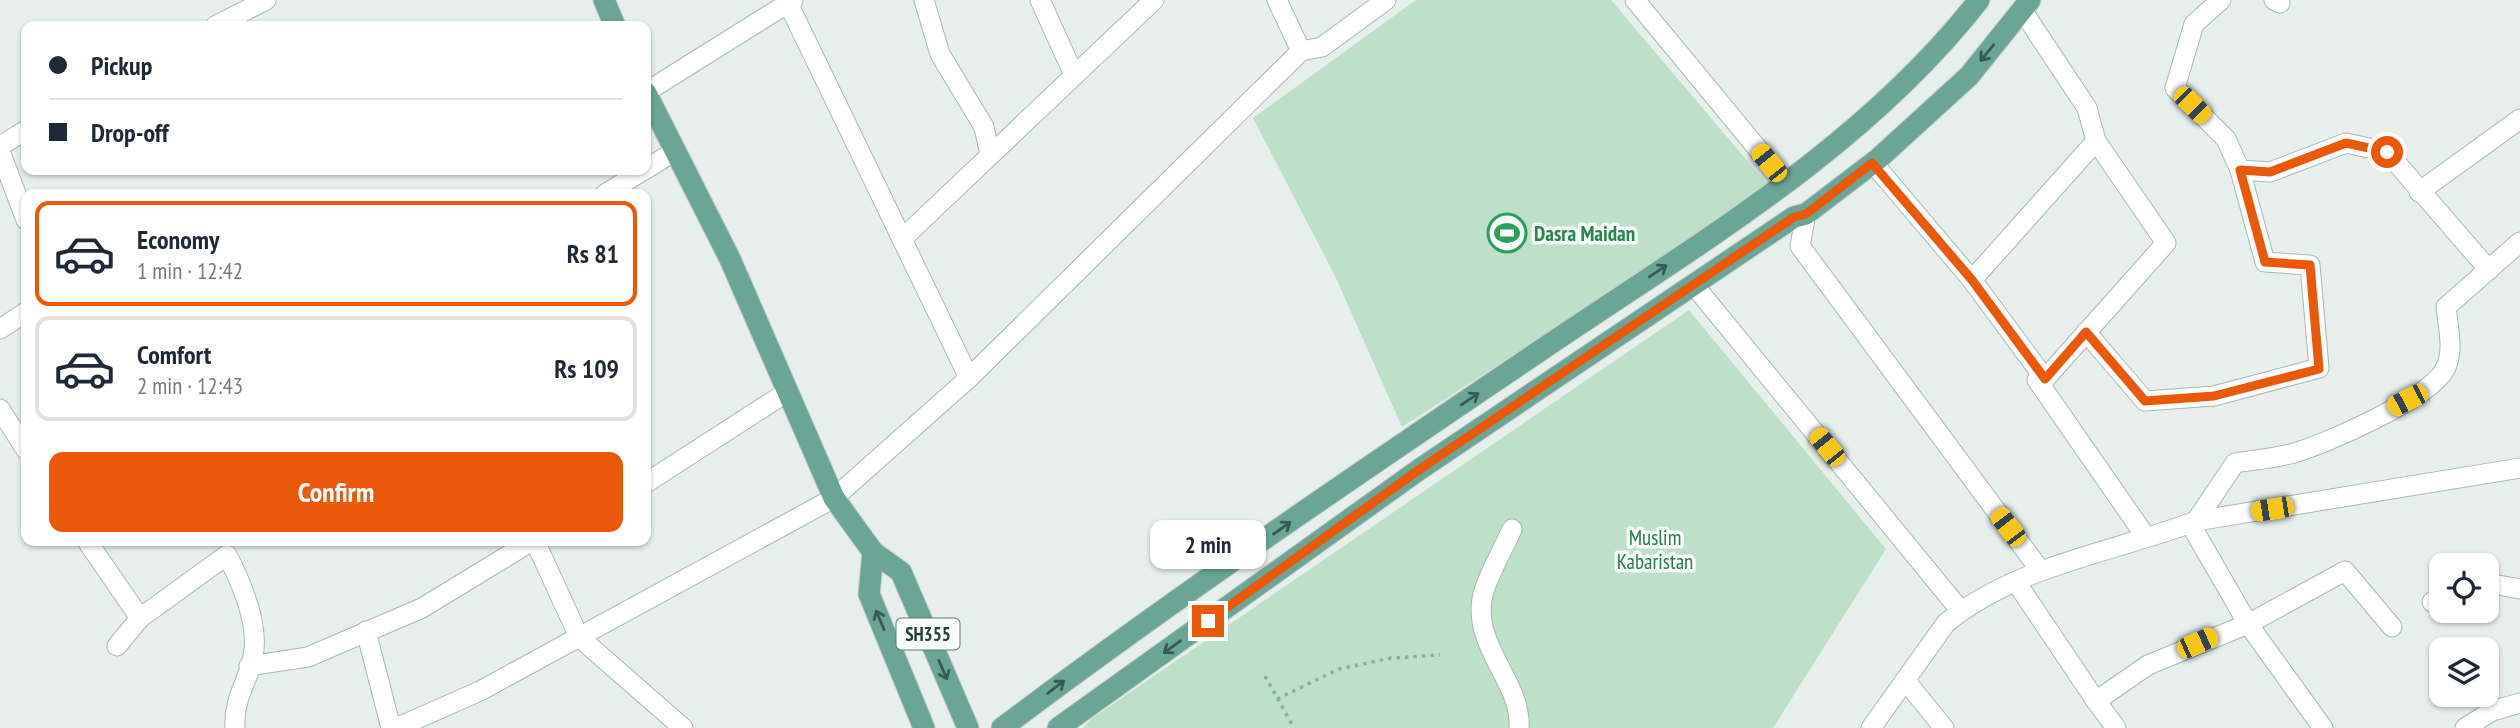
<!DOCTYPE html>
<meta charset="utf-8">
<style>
body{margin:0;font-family:"PT Sans Narrow",sans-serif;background:#f6f6f7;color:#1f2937;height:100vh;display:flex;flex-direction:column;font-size:26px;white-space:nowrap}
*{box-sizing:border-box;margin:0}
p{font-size:23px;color:#747a83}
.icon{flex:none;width:38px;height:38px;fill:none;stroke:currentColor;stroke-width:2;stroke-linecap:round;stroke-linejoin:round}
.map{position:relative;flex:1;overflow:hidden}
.side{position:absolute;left:21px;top:189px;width:630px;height:357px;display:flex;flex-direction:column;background:#fff;border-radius:14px;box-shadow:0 2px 5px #0004}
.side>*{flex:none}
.top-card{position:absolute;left:21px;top:21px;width:630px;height:154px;border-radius:14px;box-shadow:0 2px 5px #0004;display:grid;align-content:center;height:154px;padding:0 28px;background:#fff}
.buttons{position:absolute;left:2429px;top:553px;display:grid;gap:14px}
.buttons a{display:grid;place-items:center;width:70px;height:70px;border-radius:14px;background:#fff;box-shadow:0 2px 5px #0004;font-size:35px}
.end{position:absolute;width:32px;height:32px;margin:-16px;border:9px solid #ea580c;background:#fff;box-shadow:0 0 0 4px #fff}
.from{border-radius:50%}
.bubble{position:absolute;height:49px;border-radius:14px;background:#fff;box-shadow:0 2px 5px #0004;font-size:23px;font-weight:700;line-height:49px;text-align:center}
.car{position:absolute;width:21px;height:42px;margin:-21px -10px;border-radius:9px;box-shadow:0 0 5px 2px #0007;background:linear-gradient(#f5c518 24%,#345 0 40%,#f5c518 0 76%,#345 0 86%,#f5c518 0)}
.top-card b{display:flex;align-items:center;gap:24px;height:66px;font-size:26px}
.top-card b+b{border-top:2px solid #e0e1e3}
.top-card i{width:18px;height:18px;background:#1f2937}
ul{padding:12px 0 0;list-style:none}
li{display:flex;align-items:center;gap:21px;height:105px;margin:0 14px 10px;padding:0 14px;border:4px solid #e0e1e3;border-radius:14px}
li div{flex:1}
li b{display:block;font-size:26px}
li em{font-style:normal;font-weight:700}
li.current{border-color:#ea580c}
li>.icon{width:63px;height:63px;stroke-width:1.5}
.cta{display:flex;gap:14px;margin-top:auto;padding:14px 28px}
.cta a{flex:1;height:80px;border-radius:14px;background:#ea580c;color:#fff;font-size:28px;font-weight:700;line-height:80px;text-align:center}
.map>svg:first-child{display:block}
.green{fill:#bfe0c8}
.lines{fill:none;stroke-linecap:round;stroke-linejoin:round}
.street-casing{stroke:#a8b8b2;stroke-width:21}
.primary-casing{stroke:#c2cac8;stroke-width:23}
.path{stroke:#86b3a5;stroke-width:3.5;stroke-dasharray:3.5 5;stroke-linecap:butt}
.street{stroke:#fff;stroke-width:19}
.primary{stroke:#6aa596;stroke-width:21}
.oneway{stroke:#365b51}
.route{stroke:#ea580c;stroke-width:9}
.labels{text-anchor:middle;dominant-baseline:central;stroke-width:7;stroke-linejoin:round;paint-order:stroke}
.shield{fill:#f7fbf9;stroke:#637a73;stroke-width:2}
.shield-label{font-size:19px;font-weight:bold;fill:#24423a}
.leisure-label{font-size:21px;font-weight:bold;fill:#27864d;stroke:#f7fbf9;text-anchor:start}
.park-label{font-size:21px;fill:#2d7a4b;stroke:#f7fbf9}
</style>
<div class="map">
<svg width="2520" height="728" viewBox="0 0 2520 728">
<rect width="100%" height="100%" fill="#e6efeb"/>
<!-- green -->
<g class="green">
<polygon points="1416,0 1611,0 1771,189 1402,427 1335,276 1253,118"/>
<polygon points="1689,310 1886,549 1773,728 1083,728 1091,719"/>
</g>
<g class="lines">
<defs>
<g id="street">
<polyline points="924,0 940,54 984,127 990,155"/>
<polyline points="1040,0 1074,75"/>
<polyline points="1635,0 1786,183"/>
<polyline points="2221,0 2194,24 2175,88 2226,139 2240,170 2270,172 2346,143 2387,152 2489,270"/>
<polyline points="2274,0 2280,3 2279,0"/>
<polyline points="788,3 969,378"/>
<polyline points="215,26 266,0"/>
<polyline points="1301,51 1322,47 1386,0"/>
<polyline points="646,92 793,0"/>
<polyline points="0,146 26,130"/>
<polyline points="0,151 26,220"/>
<polyline points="1873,163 1972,280 2045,379 2166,243 2096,141 2087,108 2022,10"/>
<polyline points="646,169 675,151"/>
<polyline points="2419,192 2520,119"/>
<polyline points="605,194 644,170"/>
<polyline points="1806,214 1800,246 2040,570"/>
<polyline points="902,239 1154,0"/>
<path d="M2520,242L2446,307C2448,327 2455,353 2444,371C2427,399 2326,444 2294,453C2275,458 2254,460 2235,463L2196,521L2520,468"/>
<polyline points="1972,280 2096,141"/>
<polyline points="1693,284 1960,610"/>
<polyline points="0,329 26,312"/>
<polyline points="2086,332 2145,401 2214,396 2319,368 2310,265 2265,262 2240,170"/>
<polyline points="2045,379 2037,380 2146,537"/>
<polyline points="0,409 26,450"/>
<polyline points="646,483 787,392"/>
<path d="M1512,529C1504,548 1485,580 1482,599C1474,648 1522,683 1519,728"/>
<polyline points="87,541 140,618"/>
<polyline points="535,541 579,637 683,728"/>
<polyline points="2016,582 2096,701"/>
<polyline points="2487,588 2498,585 2520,589"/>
<polyline points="2432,602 2441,599"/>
<polyline points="366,631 391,728"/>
<path d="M117,646L140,618L227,555C240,580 257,619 254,649C252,678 233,694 235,728"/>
<polyline points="249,666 308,657 422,608 532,541"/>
<polyline points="1905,680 1944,728"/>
<polyline points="396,728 480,691 834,498 969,378 1301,51 1277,0"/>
<path d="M1871,728L1946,623C2017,565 2112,553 2196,521L2192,527L2248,624L2148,665L2096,701L2116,728"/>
<polyline points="2323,728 2248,624 2345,571 2392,627"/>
<polyline points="2465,728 2492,711 2520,703"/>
</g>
<g id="primary">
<polyline points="604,0 615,26"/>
<polyline points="646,93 730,259 834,498 873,552 901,572 968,728"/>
<polyline points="873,552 869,594 924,728"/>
<path d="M1002,728C1180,594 1365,469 1550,344C1701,242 1865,146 1979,0"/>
<polyline points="1058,728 1420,469 1794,217 1806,214 1878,159 1969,76 2030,0"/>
</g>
</defs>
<!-- street casing -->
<use href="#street" class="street-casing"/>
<!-- primary casing -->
<use href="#primary" class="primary-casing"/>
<!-- path -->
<g class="path">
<polyline points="1265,676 1294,728"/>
<polyline points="1277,699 1339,669 1391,658 1440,655"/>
</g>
<!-- street -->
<use href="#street" class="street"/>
<!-- primary -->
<use href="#primary" class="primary"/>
</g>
<!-- one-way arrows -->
<defs><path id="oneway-shaft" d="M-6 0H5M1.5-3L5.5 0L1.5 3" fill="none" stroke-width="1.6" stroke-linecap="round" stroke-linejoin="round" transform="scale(1.75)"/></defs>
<g class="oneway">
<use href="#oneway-shaft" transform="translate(1987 53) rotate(129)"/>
<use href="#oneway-shaft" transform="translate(1658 271) rotate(-34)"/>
<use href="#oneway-shaft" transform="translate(1470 399) rotate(-34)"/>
<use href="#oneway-shaft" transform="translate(1282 528) rotate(-35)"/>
<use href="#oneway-shaft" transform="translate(880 620) rotate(-113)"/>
<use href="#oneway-shaft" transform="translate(1172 647) rotate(144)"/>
<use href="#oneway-shaft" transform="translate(943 670) rotate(67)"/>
<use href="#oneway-shaft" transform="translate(1056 687) rotate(-37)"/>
</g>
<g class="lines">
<!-- route -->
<polyline class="route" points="1208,621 1420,469 1794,217 1806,214 1872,163 1972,280 2045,379 2086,332 2145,401 2214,396 2319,369 2310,265 2265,262 2240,170 2270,172 2346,143 2387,152"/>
</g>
<!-- icons -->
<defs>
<symbol id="stadium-ring" viewBox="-11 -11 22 22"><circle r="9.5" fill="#f7fbf9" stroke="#2e9e5b" stroke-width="1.5"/><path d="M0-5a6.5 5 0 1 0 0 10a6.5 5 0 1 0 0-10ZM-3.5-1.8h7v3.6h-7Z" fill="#2e9e5b"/></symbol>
</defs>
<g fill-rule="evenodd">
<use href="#stadium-ring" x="1485" y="211" width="44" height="44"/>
</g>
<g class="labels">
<!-- shield labels -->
<rect class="shield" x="896.5" y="618.5" width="63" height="31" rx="5"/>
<g class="shield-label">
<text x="928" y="634">SH355</text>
</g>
<!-- leisure labels -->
<g class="leisure-label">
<text x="1534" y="233">Dasra Maidan</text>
</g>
<!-- park labels -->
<g class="park-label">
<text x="1655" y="537">Muslim<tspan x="1655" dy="24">Kabaristan</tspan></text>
</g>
</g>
</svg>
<div class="buttons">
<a><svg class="icon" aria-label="locate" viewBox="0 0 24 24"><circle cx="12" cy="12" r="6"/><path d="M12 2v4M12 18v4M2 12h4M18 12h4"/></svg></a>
<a><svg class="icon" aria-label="layers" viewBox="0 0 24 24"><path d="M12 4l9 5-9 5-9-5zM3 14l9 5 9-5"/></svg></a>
</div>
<i class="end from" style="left:2387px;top:152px"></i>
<i class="end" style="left:1208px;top:621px"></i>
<div class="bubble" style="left:1150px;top:520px;width:116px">2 min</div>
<i class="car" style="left:2192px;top:105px;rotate:135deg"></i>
<i class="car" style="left:1769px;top:163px;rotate:321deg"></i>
<i class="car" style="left:2407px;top:400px;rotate:243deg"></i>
<i class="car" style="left:1827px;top:447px;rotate:321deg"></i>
<i class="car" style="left:2272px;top:509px;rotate:261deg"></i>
<i class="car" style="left:2008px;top:527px;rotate:323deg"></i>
<i class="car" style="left:2197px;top:643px;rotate:66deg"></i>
<div class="top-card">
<b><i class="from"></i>Pickup</b>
<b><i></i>Drop-off</b>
</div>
<section class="side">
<ul>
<li class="current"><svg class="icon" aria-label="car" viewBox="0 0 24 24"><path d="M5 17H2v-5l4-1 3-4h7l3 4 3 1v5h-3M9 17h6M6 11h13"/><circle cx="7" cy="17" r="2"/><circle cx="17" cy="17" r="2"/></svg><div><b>Economy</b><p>1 min · 12:42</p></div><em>Rs 81</em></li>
<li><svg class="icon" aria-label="car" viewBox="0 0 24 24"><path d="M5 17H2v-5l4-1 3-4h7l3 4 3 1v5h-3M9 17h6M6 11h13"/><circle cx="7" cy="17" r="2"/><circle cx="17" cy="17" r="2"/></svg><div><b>Comfort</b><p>2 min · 12:43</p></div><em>Rs 109</em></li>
</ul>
<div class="cta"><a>Confirm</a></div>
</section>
</div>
